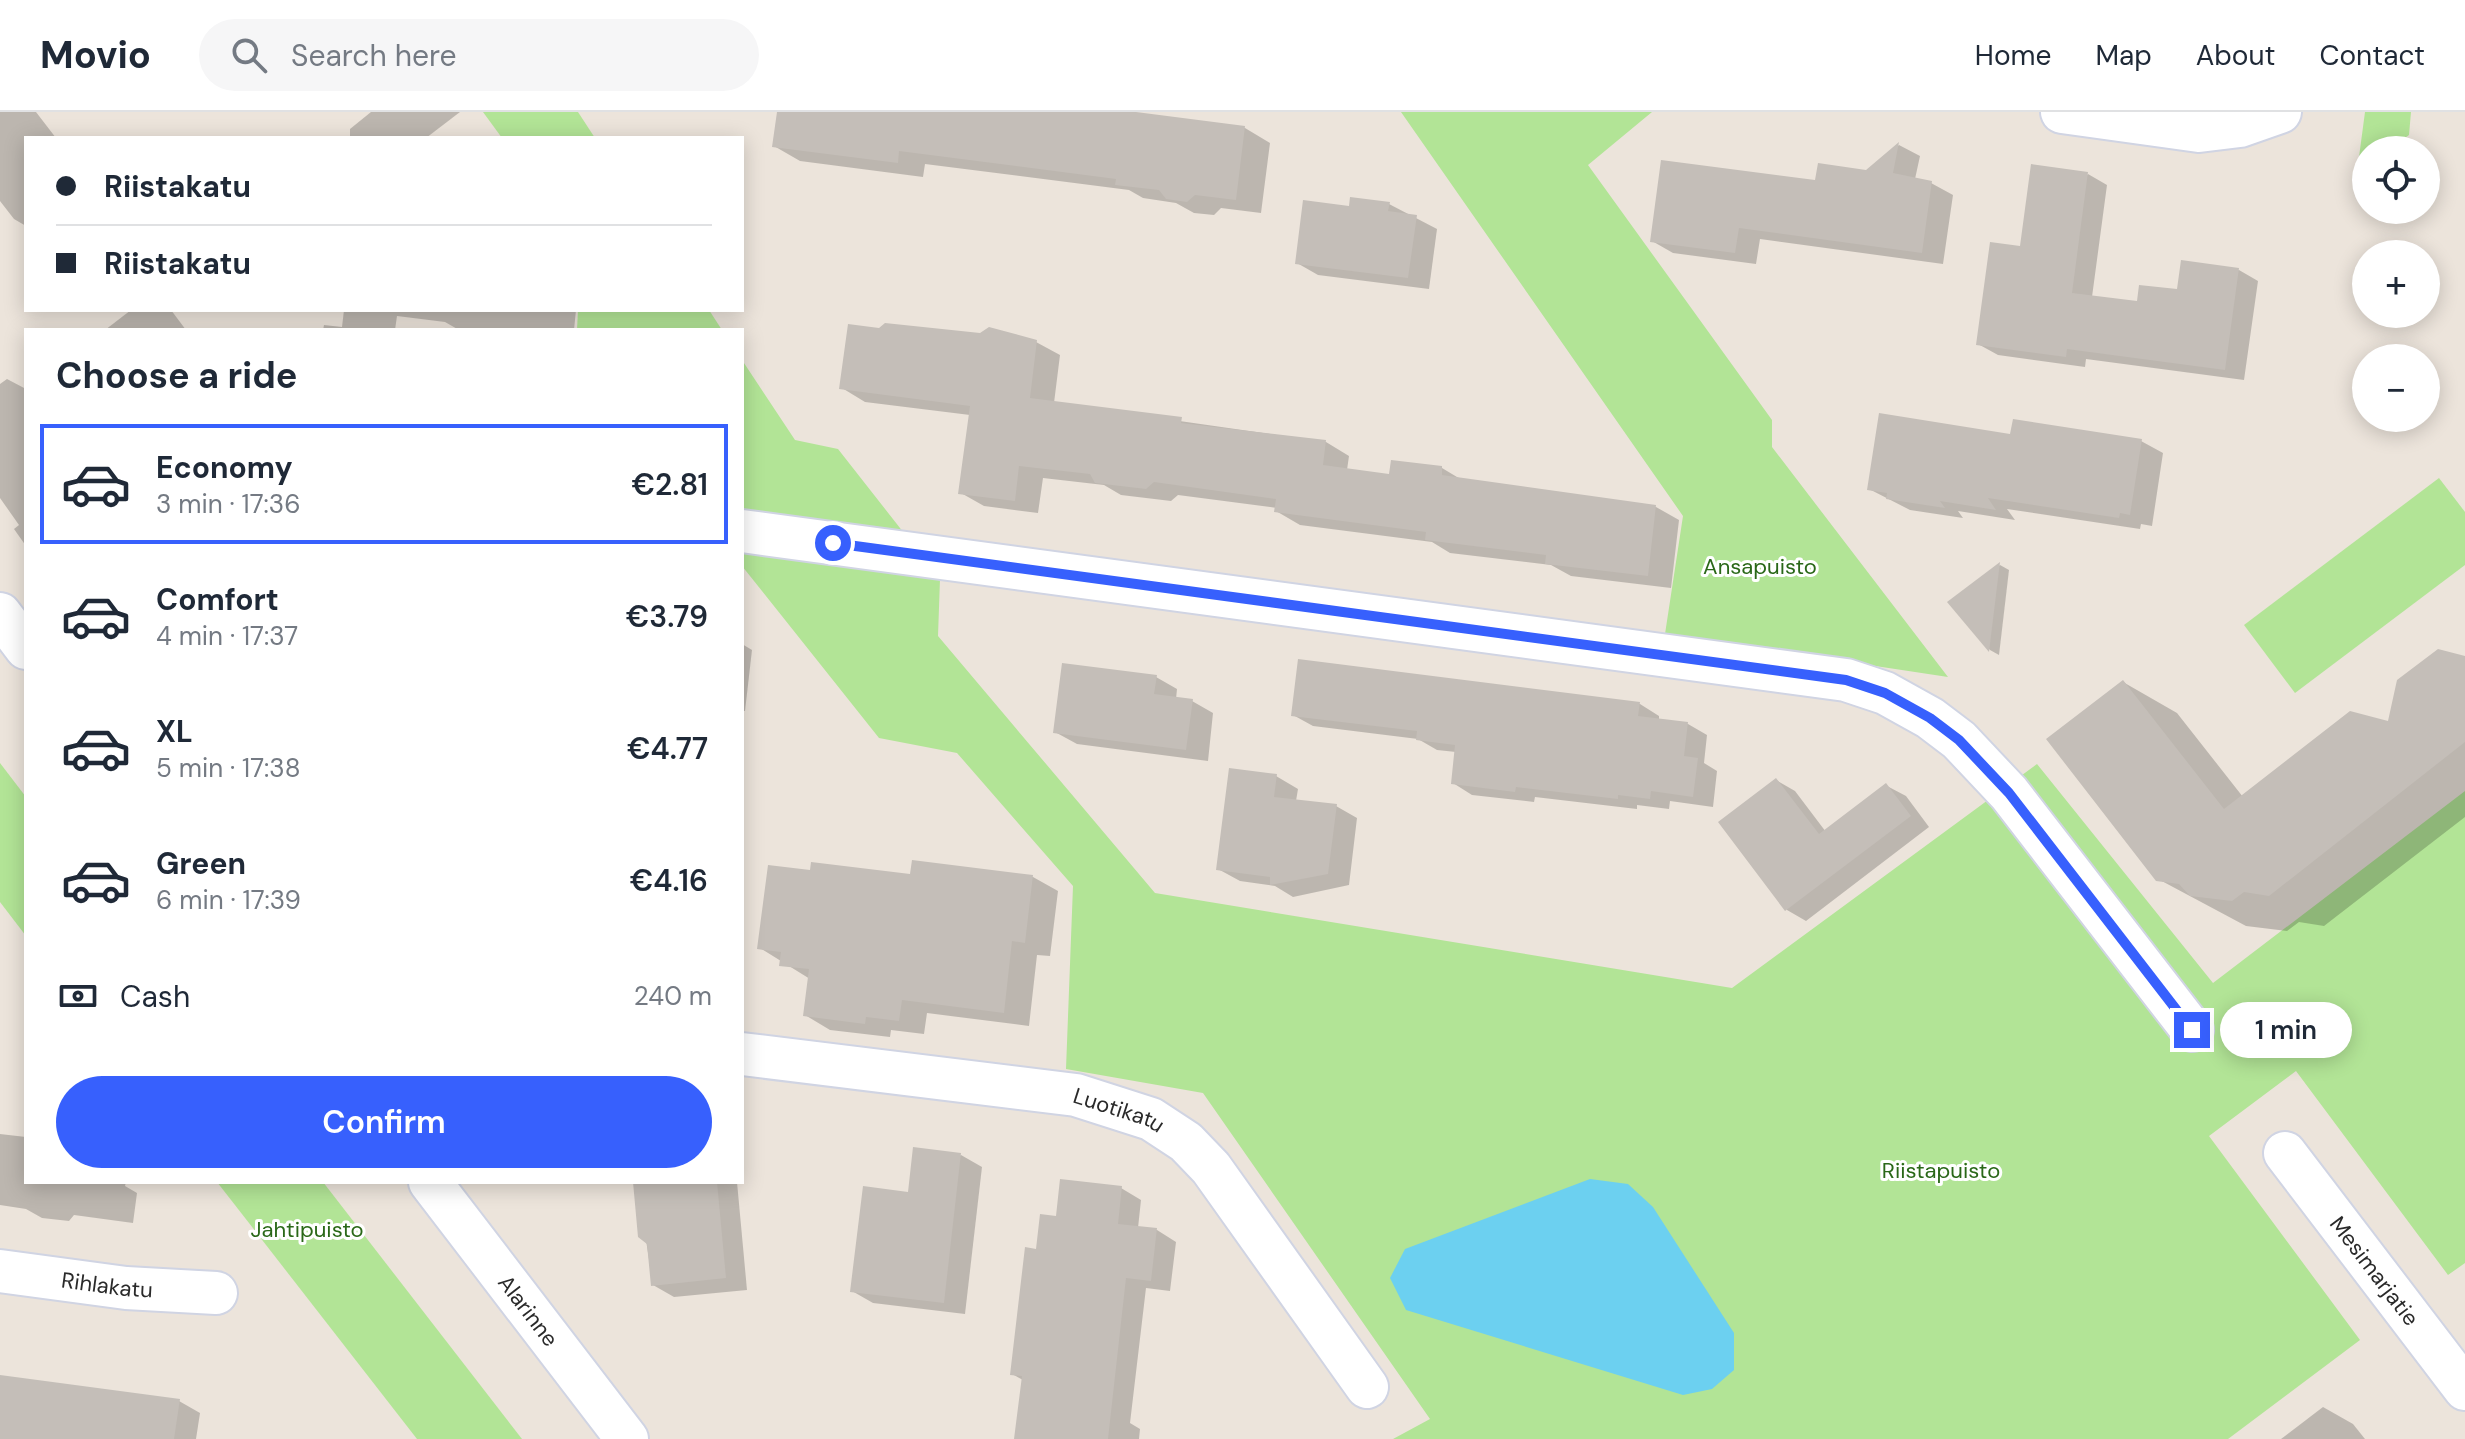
<!DOCTYPE html>
<meta charset="utf-8">
<style>
body{margin:0;font-family:"DM Sans",sans-serif;background:#f6f6f7;color:#1f2937;height:100vh;display:flex;flex-direction:column;font-size:30px;white-space:nowrap}
*{box-sizing:border-box;margin:0}
p{font-size:26px;color:#747a83}
.icon{flex:none;width:44px;height:44px;fill:none;stroke:currentColor;stroke-width:2;stroke-linecap:round;stroke-linejoin:round}
.map{position:relative;flex:1;overflow:hidden}
.sheet{position:absolute;left:24px;top:216px;width:720px;height:856px;display:flex;flex-direction:column;background:#fff;border-radius:0px;box-shadow:0 4px 20px #0003}
.sheet>*{flex:none}
.top-card{position:absolute;left:24px;top:24px;width:720px;height:176px;border-radius:0px;box-shadow:0 4px 20px #0003;display:grid;align-content:center;height:176px;padding:0 32px;background:#fff}
.fabs{position:absolute;left:2352px;top:24px;display:grid;gap:16px}
.fabs a{display:grid;place-items:center;width:88px;height:88px;border-radius:50%;background:#fff;box-shadow:0 4px 20px #0003;font-size:40px}
.end{position:absolute;width:36px;height:36px;margin:-18px;border:10px solid #3760fd;background:#fff;box-shadow:0 0 0 4px #fff}
.from{border-radius:50%}
.bubble{position:absolute;height:56px;border-radius:28px;background:#fff;box-shadow:0 4px 20px #0003;font-size:26px;font-weight:600;line-height:56px;text-align:center}
.top-card b{display:flex;align-items:center;gap:28px;height:76px;font-size:30px}
.top-card b+b{border-top:2px solid #e0e1e3}
.top-card i{width:20px;height:20px;background:#1f2937}
ul{padding:0;list-style:none}
li{display:flex;align-items:center;gap:24px;height:120px;margin:0 16px 12px;padding:0 16px;border:4px solid transparent;border-radius:0px}
li div{flex:1}
li b{display:block;font-size:30px}
li em{font-style:normal;font-weight:600}
li.selected{border-color:#3760fd}
li>.icon{width:72px;height:72px;stroke-width:1.5}
h2{padding:0 32px;font-size:36px;line-height:96px}
.pay{display:flex;align-items:center;gap:20px;height:88px;padding:0 32px;font-size:30px}
.pay p{margin-inline-start:auto}
.button{display:flex;gap:16px;margin-top:auto;padding:16px 32px}
.button a{flex:1;height:92px;border-radius:48px;background:#3760fd;color:#fff;font-size:32px;font-weight:600;line-height:92px;text-align:center}
header{display:flex;align-items:center;gap:48px;box-sizing:border-box;height:112px;padding:0 40px;background:#fff;border-bottom:2px solid #e0e1e3}
header strong{font-size:38px}
nav{display:flex;gap:44px;margin-inline-start:auto;font-size:28px}
.search{width:560px;height:72px;background:#f6f6f7;display:flex;align-items:center;gap:20px;box-sizing:border-box;padding:0 28px;border-radius:44px;color:#747a83;font-size:30px}
.map>svg:first-child{display:block}
.green{fill:#b2e496}
.water{fill:#6cd0f0}
.shadow{fill:#0003}
.building{fill:#c4beb8}
.lines{fill:none;stroke-linecap:round;stroke-linejoin:round}
.minor-casing{stroke:#d0d4e3;stroke-width:46}
.minor{stroke:#fff;stroke-width:42}
.route{stroke:#3760fd;stroke-width:10}
.labels{text-anchor:middle;dominant-baseline:central;stroke-width:6;stroke-linejoin:round;paint-order:stroke}
.park-label{font-size:22px;fill:#2a6818;stroke:#fff}
.street-label{font-size:22px;fill:#2a2a2a;stroke:#fff}
</style>
<header>
<strong>Movio</strong>
<div class="search"><svg class="icon" aria-label="search" viewBox="0 0 24 24"><circle cx="10" cy="10" r="6"/><path d="M15 15l6 6"/></svg>Search here</div>
<nav><a>Home</a><a>Map</a><a>About</a><a>Contact</a></nav>
</header>
<div class="map">
<svg width="2465" height="1327" viewBox="0 0 2465 1327">
<rect width="100%" height="100%" fill="#ece4db"/>
<!-- green -->
<g class="green">
<polygon points="483,0 578,0 595,26 502,26"/>
<polygon points="1401,0 1652,0 1588,53 1772,308 1772,335 1948,565 1665,522 1683,404"/>
<polygon points="2365,0 2411,0 2409,23 2388,38 2366,38 2366,54 2357,60"/>
<polygon points="578,198 709,198 722,218 577,218"/>
<polygon points="742,248 795,328 838,337 940,467 938,524 1155,781 1732,876 2037,652 2213,871 2465,679 2465,1151 2448,1163 2296,959 2209,1024 2360,1228 2228,1327 1393,1327 1430,1307 1203,981 1066,957 1073,774 957,641 879,626 742,454"/>
<polygon points="2439,366 2465,400 2465,453 2295,581 2244,513"/>
<polygon points="0,651 26,685 26,824 0,790"/>
<polygon points="217,1070 323,1070 522,1327 417,1327"/>
</g>
<!-- water -->
<polygon class="water" points="1590,1067 1628,1072 1653,1095 1734,1221 1734,1258 1712,1277 1683,1283 1406,1198 1390,1166 1405,1137"/>
<!-- shadow -->
<g class="shadow">
<polygon points="0,0 36,0 56,26 26,26 26,114 14,107 0,89"/>
<polygon points="371,0 460,0 426,26 350,26 350,17"/>
<polygon points="779,0 1121,0 1245,16 1270,31 1261,101 1221,96 1214,103 1194,101 1176,91 1143,86 1129,78 925,52 923,65 800,49 774,34"/>
<polygon points="1899,33 1920,44 1915,67 1931,71 1953,83 1943,152 1760,127 1756,152 1673,141 1652,129 1817,70 1867,60"/>
<polygon points="2088,62 2107,73 2092,185 2138,191 2239,158 2258,169 2244,268 2086,247 2085,255 1998,243 1978,232 2022,136"/>
<polygon points="1389,92 1437,117 1429,177 1318,163 1297,151 1350,97"/>
<polygon points="131,198 171,198 186,218 105,218"/>
<polygon points="344,198 576,198 574,218 459,218 445,210 397,204 395,218 323,218 324,213 342,215"/>
<polygon points="989,218 1036,230 1060,243 1054,291 1326,330 1349,344 1347,358 1391,364 1442,356 1462,368 1656,395 1679,408 1671,476 1571,464 1551,453 1450,441 1432,430 1300,413 1276,399 1277,396 1178,383 1171,389 1121,383 1104,373 1043,366 1038,401 984,394 961,381 970,303 865,290 842,276"/>
<polygon points="7,267 26,277 26,434 14,417 19,413 0,386 0,272"/>
<polygon points="2012,324 2141,329 2163,341 2152,414 2141,412 2140,417 2007,397 2015,408 1958,399 1963,406 1910,398 1869,377"/>
<polygon points="2000,453 2009,458 1999,543 1990,538 1950,490"/>
<polygon points="742,532 752,538 745,599 742,599"/>
<polygon points="2465,546 2465,705 2324,814 2299,810 2287,819 2246,814 2158,767 2123,570 2177,601 2243,685 2389,612"/>
<polygon points="1299,549 1640,592 1659,604 1659,608 1688,612 1707,623 1704,651 1717,659 1713,695 1670,689 1669,697 1637,693 1637,697 1535,685 1534,690 1472,683 1453,671 1456,640 1437,638 1418,627 1313,614 1293,603"/>
<polygon points="1156,565 1177,577 1176,587 1192,589 1213,601 1208,649 1077,632 1055,620"/>
<polygon points="1276,664 1298,677 1296,689 1336,694 1357,706 1349,773 1293,785 1275,774 1240,769 1218,757"/>
<polygon points="1776,668 1795,679 1826,720 1887,674 1906,684 1929,715 1806,809 1787,798"/>
<polygon points="812,760 1033,765 1058,779 1050,844 1037,843 1029,914 927,901 924,922 891,918 890,925 830,918 805,903 810,867 760,836"/>
<polygon points="0,1022 26,1025 26,1070 126,1070 125,1074 137,1081 133,1111 74,1103 69,1109 42,1106 26,1097 0,1093"/>
<polygon points="961,1043 982,1055 965,1202 873,1191 852,1179 910,1082"/>
<polygon points="637,1070 737,1070 747,1178 674,1185 653,1173"/>
<polygon points="1121,1076 1141,1088 1138,1116 1157,1118 1176,1130 1170,1179 1146,1176 1130,1311 1140,1317 1139,1327 1016,1327 1023,1268 1012,1262 1038,1139 1057,1106"/>
<polygon points="0,1264 179,1289 200,1301 196,1327 0,1327"/>
<polygon points="2323,1295 2353,1312 2365,1327 2281,1327"/>
</g>
<!-- building -->
<g class="building">
<polygon points="777,0 1136,0 1245,14 1236,88 1195,83 1187,90 1166,87 1159,78 1115,73 1116,67 899,39 898,51 772,35"/>
<polygon points="1899,30 1893,61 1932,69 1922,141 1739,116 1735,141 1650,130 1661,48 1815,68 1818,51 1866,58"/>
<polygon points="2031,52 2088,60 2072,181 2137,189 2139,173 2177,177 2181,148 2239,156 2225,258 2067,237 2066,245 1976,233 1990,130 2020,134"/>
<polygon points="1350,85 1390,90 1388,99 1417,103 1408,166 1295,152 1303,88 1349,94"/>
<polygon points="885,211 980,221 989,215 1037,228 1030,286 1182,305 1181,311 1326,328 1323,353 1389,362 1391,348 1442,354 1442,363 1656,393 1648,464 1545,452 1546,443 1425,428 1426,420 1274,400 1276,387 1154,370 1146,377 1095,371 1090,362 1019,354 1015,389 958,382 970,294 839,277 848,212 879,216"/>
<polygon points="1879,301 2010,322 2013,307 2142,327 2130,403 2120,401 2119,406 1988,386 1996,398 1940,389 1945,396 1886,387 1887,381 1867,378"/>
<polygon points="2000,450 1989,540 1947,490"/>
<polygon points="2438,537 2465,544 2465,630 2269,784 2244,780 2232,789 2190,784 2179,772 2156,769 2046,627 2123,568 2224,697 2350,599 2388,609 2397,568"/>
<polygon points="1298,547 1640,590 1638,604 1688,610 1684,644 1698,646 1693,685 1651,679 1650,687 1618,683 1618,687 1516,675 1515,680 1451,672 1455,633 1416,628 1417,619 1291,604"/>
<polygon points="1062,551 1157,563 1154,582 1193,587 1186,638 1053,621"/>
<polygon points="1229,656 1277,662 1274,685 1337,692 1328,762 1270,773 1270,765 1216,758"/>
<polygon points="1776,666 1819,722 1886,671 1911,704 1785,799 1718,710"/>
<polygon points="912,748 1033,763 1025,831 1012,829 1004,901 902,888 899,909 866,905 865,912 803,904 809,857 779,854 781,840 757,837 768,753 810,758 811,750 910,762"/>
<polygon points="913,1035 961,1041 944,1191 850,1180 863,1074 908,1080"/>
<polygon points="1060,1067 1122,1074 1118,1112 1157,1116 1151,1169 1126,1166 1108,1327 1014,1327 1022,1264 1010,1263 1025,1135 1036,1137 1040,1102 1056,1104"/>
<polygon points="633,1070 717,1070 726,1166 651,1174 647,1132 638,1125"/>
<polygon points="0,1263 180,1287 174,1327 0,1327"/>
</g>
<g class="lines">
<defs>
<g id="minor">
<polyline points="2062,0 2199,19 2240,14 2280,0"/>
<polyline points="742,419 1846,568 1885,581 1930,606 1959,628 2009,681 2192,918"/>
<polyline points="0,502 26,536"/>
<path id="s1" d="M742,942L1076,983L1151,1007L1186,1030L1211,1056L1367,1275"/>
<path id="s2" d="M2285,1041L2465,1277"/>
<path id="s3" d="M430,1070L627,1327"/>
<path id="s4" d="M0,1159L126,1176L216,1181"/>
</g>
</defs>
<!-- minor casing -->
<use href="#minor" class="minor-casing"/>
<!-- minor -->
<use href="#minor" class="minor"/>
</g>
<g class="lines">
<!-- route -->
<polyline class="route" points="833,431 1846,568 1885,581 1930,606 1959,628 2009,681 2192,918"/>
</g>
<g class="labels">
<!-- park labels -->
<g class="park-label">
<text x="1760" y="454">Ansapuisto</text>
<text x="1941" y="1058">Riistapuisto</text>
<text x="307" y="1117">Jahtipuisto</text>
</g>
<!-- street labels -->
<g class="street-label">
<text stroke="none"><textPath href="#s1" startOffset="382">Luotikatu</textPath></text>
<text stroke="none"><textPath href="#s2" startOffset="148">Mesimarjatie</textPath></text>
<text stroke="none"><textPath href="#s4" startOffset="108">Rihlakatu</textPath></text>
<text stroke="none"><textPath href="#s3" startOffset="162">Alarinne</textPath></text>
</g>
</g>
</svg>
<div class="fabs">
<a><svg class="icon" aria-label="locate" viewBox="0 0 24 24"><circle cx="12" cy="12" r="6"/><path d="M12 2v4M12 18v4M2 12h4M18 12h4"/></svg></a>
<a>+</a>
<a>−</a>
</div>
<i class="end from" style="left:833px;top:431px"></i>
<i class="end" style="left:2192px;top:918px"></i>
<div class="bubble" style="left:2220px;top:890px;width:132px">1 min</div>
<div class="top-card">
<b><i class="from"></i>Riistakatu</b>
<b><i></i>Riistakatu</b>
</div>
<section class="sheet">
<h2>Choose a ride</h2>
<ul>
<li class="selected"><svg class="icon" aria-label="car" viewBox="0 0 24 24"><path d="M5 17H2v-5l4-1 3-4h7l3 4 3 1v5h-3M9 17h6M6 11h13"/><circle cx="7" cy="17" r="2"/><circle cx="17" cy="17" r="2"/></svg><div><b>Economy</b><p>3 min · 17:36</p></div><em>€2.81</em></li>
<li><svg class="icon" aria-label="car" viewBox="0 0 24 24"><path d="M5 17H2v-5l4-1 3-4h7l3 4 3 1v5h-3M9 17h6M6 11h13"/><circle cx="7" cy="17" r="2"/><circle cx="17" cy="17" r="2"/></svg><div><b>Comfort</b><p>4 min · 17:37</p></div><em>€3.79</em></li>
<li><svg class="icon" aria-label="car" viewBox="0 0 24 24"><path d="M5 17H2v-5l4-1 3-4h7l3 4 3 1v5h-3M9 17h6M6 11h13"/><circle cx="7" cy="17" r="2"/><circle cx="17" cy="17" r="2"/></svg><div><b>XL</b><p>5 min · 17:38</p></div><em>€4.77</em></li>
<li><svg class="icon" aria-label="car" viewBox="0 0 24 24"><path d="M5 17H2v-5l4-1 3-4h7l3 4 3 1v5h-3M9 17h6M6 11h13"/><circle cx="7" cy="17" r="2"/><circle cx="17" cy="17" r="2"/></svg><div><b>Green</b><p>6 min · 17:39</p></div><em>€4.16</em></li>
</ul>
<div class="pay"><svg class="icon" aria-label="cash" viewBox="0 0 24 24"><path d="M3 7h18v10H3z"/><circle cx="12" cy="12" r="2"/></svg>Cash<p>240 m</p></div>
<div class="button"><a>Confirm</a></div>
</section>
</div>
